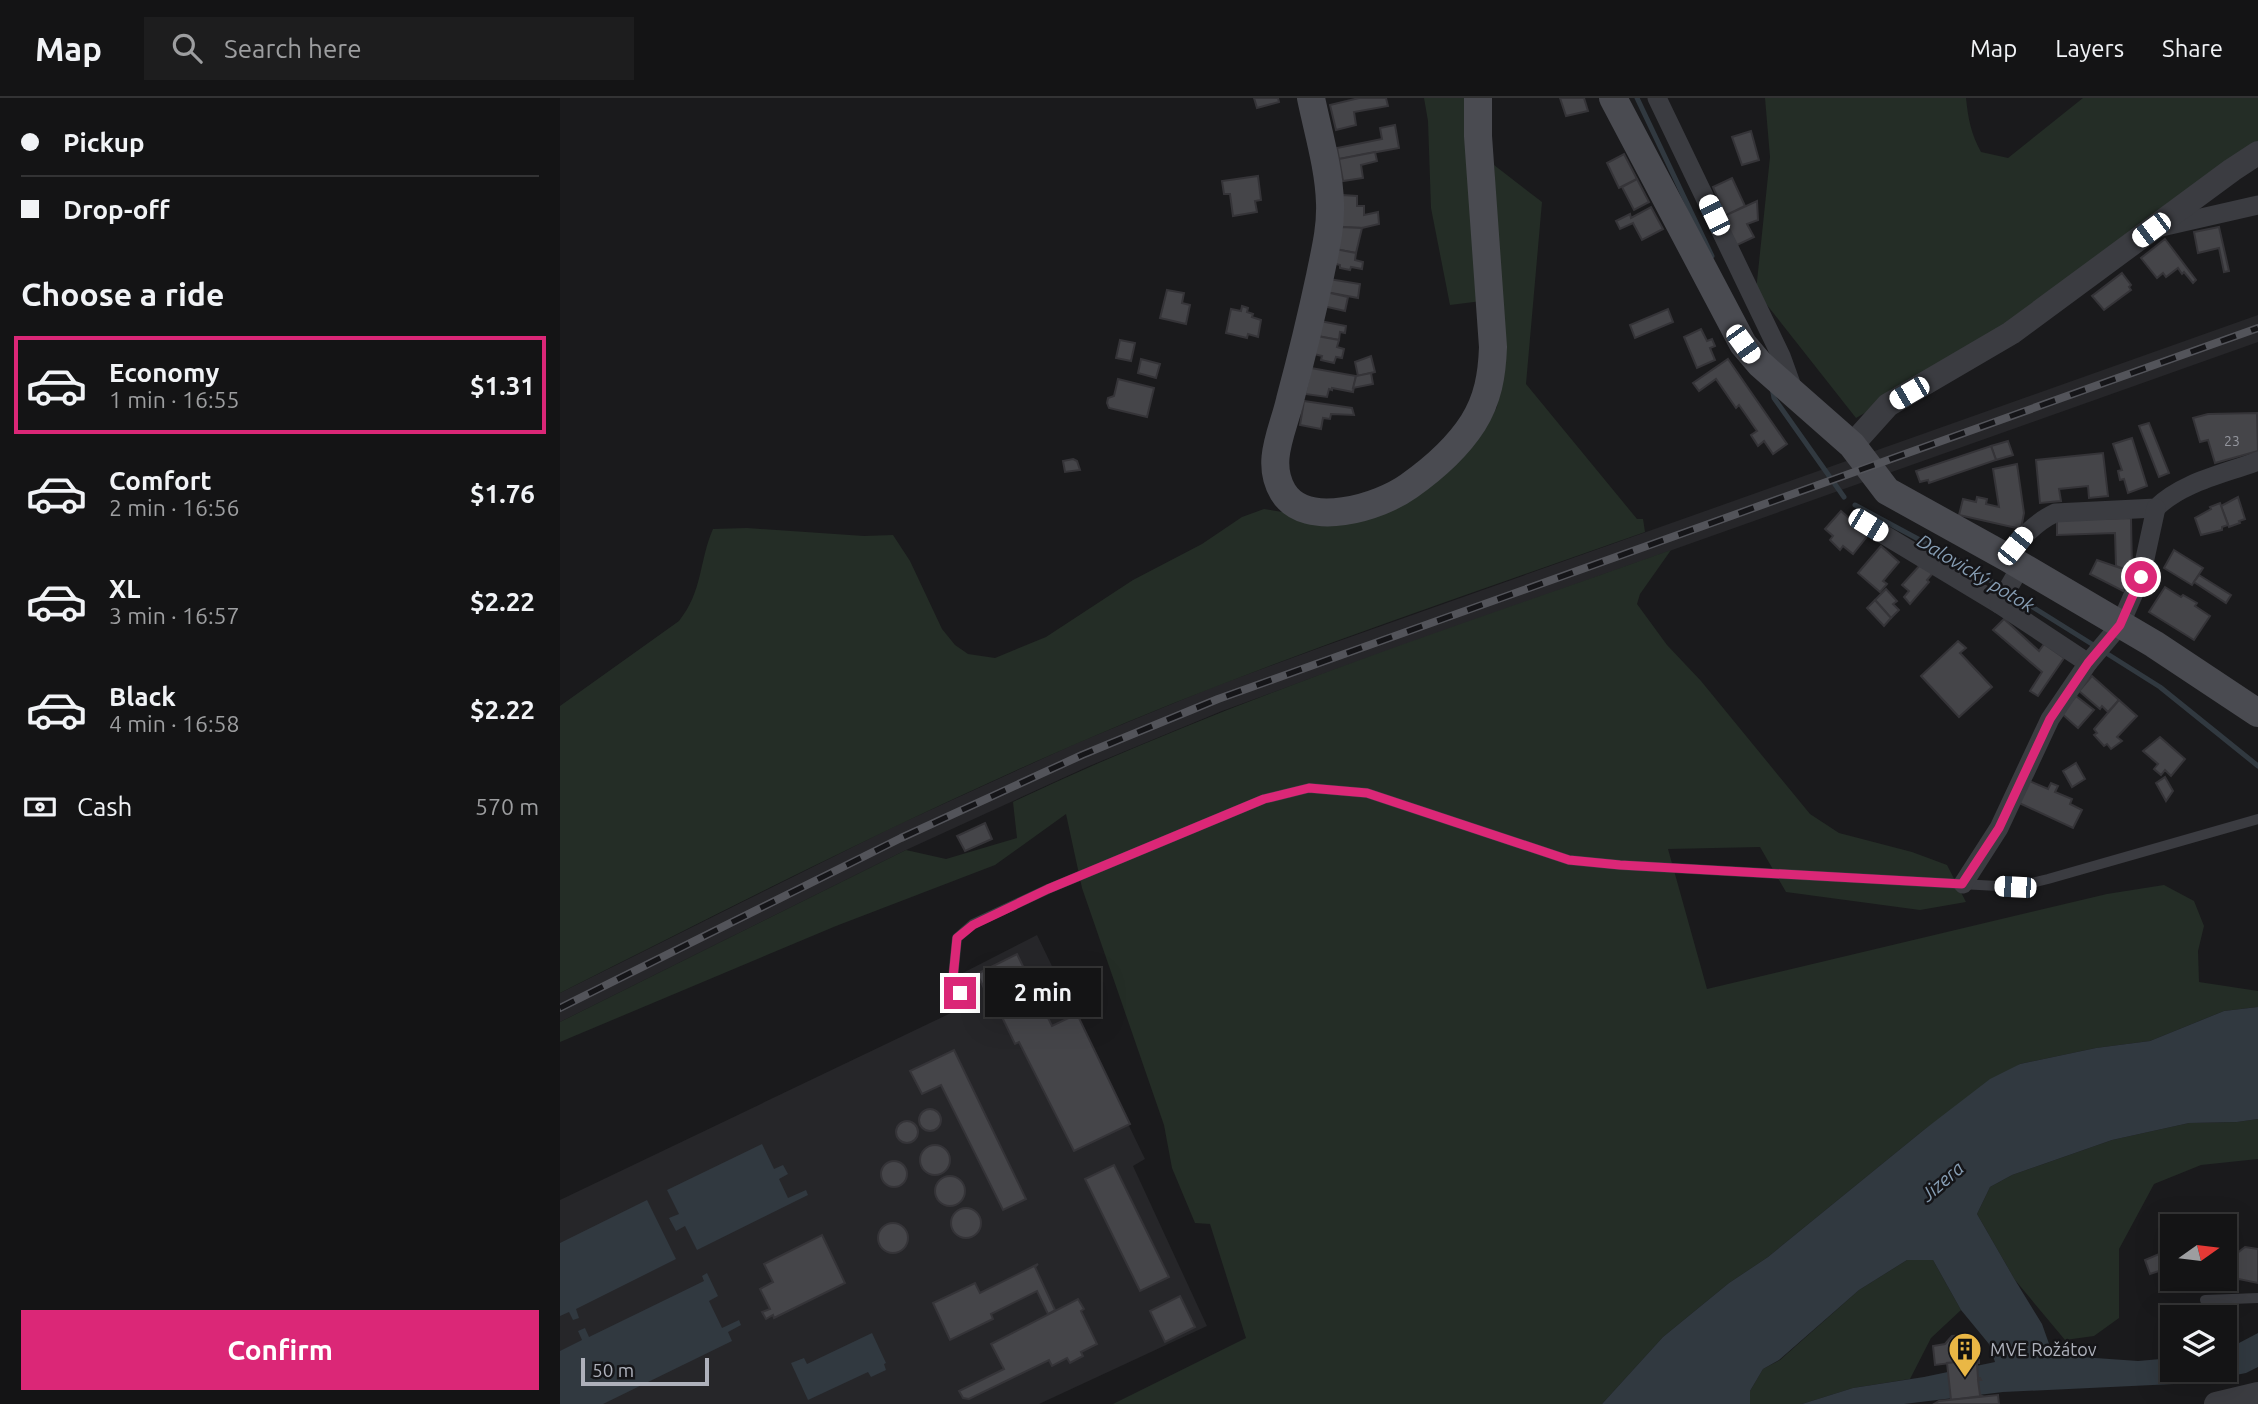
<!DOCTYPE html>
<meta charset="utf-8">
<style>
body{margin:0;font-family:Ubuntu,sans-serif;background:#1d1d1e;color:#f1f3f6;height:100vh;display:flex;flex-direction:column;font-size:26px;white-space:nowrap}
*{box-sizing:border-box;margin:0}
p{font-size:23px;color:#9d9ea0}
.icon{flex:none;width:38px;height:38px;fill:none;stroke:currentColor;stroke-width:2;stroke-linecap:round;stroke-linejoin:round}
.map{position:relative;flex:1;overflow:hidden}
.side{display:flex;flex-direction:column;background:#141415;width:560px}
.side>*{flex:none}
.banner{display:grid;align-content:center;height:154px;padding:0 21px;background:#141415}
.needle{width:46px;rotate:76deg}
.tools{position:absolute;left:1600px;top:1116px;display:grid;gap:14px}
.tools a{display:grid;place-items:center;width:77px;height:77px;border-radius:0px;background:#141415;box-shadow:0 7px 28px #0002,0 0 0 2px #333334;font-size:35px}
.scale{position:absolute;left:21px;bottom:18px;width:128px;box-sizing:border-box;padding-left:7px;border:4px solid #aeb1bb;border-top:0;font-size:19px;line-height:24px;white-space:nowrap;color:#aeb1bb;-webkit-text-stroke:5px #151518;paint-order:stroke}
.end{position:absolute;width:32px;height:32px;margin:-16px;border:9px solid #db2777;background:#fff;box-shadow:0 0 0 4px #fff}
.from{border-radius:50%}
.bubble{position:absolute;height:49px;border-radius:0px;background:#141415;box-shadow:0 7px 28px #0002,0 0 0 2px #333334;font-size:23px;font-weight:600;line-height:49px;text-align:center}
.car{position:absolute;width:21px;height:42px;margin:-21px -10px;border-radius:9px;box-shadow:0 0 5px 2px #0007;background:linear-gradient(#fff 24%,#345 0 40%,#fff 0 76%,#345 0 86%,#fff 0)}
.banner b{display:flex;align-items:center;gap:24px;height:66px;font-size:26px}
.banner b+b{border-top:2px solid #333334}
.banner i{width:18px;height:18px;background:#f1f3f6}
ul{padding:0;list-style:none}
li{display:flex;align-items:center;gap:21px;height:98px;margin:0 14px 10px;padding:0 7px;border:4px solid transparent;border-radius:0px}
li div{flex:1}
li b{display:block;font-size:26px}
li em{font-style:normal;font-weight:600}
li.selected{border-color:#db2777}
li>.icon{width:63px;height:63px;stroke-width:1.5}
h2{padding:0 21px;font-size:32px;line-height:84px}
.pay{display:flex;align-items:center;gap:18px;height:77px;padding:0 21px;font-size:26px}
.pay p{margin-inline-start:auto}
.button{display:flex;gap:14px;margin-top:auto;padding:14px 21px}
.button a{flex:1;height:80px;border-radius:0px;background:#db2777;color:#fff;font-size:28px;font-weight:600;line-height:80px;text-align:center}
header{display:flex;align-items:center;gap:42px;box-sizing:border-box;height:98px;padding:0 35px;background:#141415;border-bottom:2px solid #333334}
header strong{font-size:33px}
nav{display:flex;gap:38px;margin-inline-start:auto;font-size:24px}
.search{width:490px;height:63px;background:#1d1d1e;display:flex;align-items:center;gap:18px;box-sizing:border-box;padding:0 24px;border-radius:0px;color:#9d9ea0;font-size:26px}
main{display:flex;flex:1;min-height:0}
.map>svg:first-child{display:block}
.built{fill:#262629}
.green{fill:#242d26}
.water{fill:#313940}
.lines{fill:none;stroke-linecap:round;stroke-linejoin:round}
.stream{stroke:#313940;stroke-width:5}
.building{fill:#454549;stroke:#353438;stroke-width:2}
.service{stroke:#3b3c41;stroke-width:10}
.minor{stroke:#3b3c41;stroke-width:19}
.tertiary{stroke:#3b3c41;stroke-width:24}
.secondary{stroke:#4a4b51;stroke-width:28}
.rail-casing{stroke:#53545a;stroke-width:8}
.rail{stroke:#151518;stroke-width:5;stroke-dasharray:16;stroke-linecap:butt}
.route{stroke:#db2777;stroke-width:9}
.labels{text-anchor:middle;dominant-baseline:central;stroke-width:5;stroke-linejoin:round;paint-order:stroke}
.number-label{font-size:14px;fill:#94969e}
.poi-label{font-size:18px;fill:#aeb1bb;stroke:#151518;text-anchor:start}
.water-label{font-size:19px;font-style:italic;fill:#879eb4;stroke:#151518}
</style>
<header>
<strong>Map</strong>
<div class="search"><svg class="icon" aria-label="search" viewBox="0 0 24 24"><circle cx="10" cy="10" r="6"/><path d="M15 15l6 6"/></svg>Search here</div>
<nav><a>Map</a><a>Layers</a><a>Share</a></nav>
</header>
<main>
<section class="side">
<div class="banner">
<b><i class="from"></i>Pickup</b>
<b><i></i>Drop-off</b>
</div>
<h2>Choose a ride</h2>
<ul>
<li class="selected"><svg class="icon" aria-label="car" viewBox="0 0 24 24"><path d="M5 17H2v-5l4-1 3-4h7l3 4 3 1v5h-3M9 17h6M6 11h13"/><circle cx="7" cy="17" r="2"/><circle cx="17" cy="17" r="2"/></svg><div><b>Economy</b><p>1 min · 16:55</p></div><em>$1.31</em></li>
<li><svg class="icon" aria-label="car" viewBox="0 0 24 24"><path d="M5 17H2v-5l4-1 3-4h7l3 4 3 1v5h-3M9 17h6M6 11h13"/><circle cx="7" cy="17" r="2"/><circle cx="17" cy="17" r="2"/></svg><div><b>Comfort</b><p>2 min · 16:56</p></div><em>$1.76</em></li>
<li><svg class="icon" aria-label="car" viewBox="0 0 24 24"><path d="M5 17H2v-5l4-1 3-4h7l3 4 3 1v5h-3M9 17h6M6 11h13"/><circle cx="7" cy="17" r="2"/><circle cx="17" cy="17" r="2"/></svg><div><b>XL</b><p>3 min · 16:57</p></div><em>$2.22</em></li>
<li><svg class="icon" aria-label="car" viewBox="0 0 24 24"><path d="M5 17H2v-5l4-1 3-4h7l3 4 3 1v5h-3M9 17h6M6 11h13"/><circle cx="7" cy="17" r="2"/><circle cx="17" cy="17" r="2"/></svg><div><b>Black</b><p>4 min · 16:58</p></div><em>$2.22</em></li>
</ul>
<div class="pay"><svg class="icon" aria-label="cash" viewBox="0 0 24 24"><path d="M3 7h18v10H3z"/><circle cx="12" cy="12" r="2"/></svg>Cash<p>570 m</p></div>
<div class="button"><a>Confirm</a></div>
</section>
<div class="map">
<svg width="1698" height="1306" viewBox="0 0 1698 1306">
<rect width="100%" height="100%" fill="#1a1a1c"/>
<!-- built -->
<g class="built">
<polygon points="1698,217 1698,244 771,573 662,613 527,669 346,752 0,924 0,895 335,728 517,645 653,589 762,549"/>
<polygon points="477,837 585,1061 573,1068 647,1228 479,1306 0,1306 0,1102 393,914 393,880"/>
</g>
<!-- green -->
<g class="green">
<polygon points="864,0 914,0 922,203 890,207 871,110 868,23"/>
<path d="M1205,0H1406C1408,20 1411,36 1421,54L1448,60L1523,0H1698V53L1443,236L1296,320L1196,193L1210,59Z"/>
<path d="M934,67L982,104L966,286L1077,421H1083L1085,434C895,501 703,565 518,645C342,721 171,809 0,895V608L119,523C143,493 139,463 153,431L187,430L304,438L333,437L350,463L382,531L395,547L408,556L435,560L486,539L573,482L642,446L682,419L704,411L760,420L922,336L937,309L941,219Z"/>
<path d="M1111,452L1080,496L1077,506L1107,547L1141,583L1250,716L1279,735L1352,754L1387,767L1406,804L1360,812L1226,794L1200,749L1108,751L1147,891L1547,796L1604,787L1634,803L1644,828L1638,853L1639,884L1698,893V909L1664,913L1590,943L1536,950L1460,966L1365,1031L1208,1159L1169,1185L1103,1239L1042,1306H553L686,1240L650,1126L635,1125L612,1070L604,1027L522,790L506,716L435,767L276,828L0,944V924L346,752L386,761L457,740L453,704C665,603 890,531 1111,452Z"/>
<polygon points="1698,1021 1698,1061 1641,1067 1594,1086 1559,1151 1559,1220 1534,1238 1505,1242 1455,1182 1417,1116 1430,1089 1452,1077 1552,1042 1629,1025 1677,1024"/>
<polygon points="1347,1162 1373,1162 1401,1212 1371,1240 1350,1281 1293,1290 1242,1306 1190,1306 1190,1293 1203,1271 1220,1262 1299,1192"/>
</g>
<!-- water -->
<g class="water">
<polygon points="1698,909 1698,1021 1677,1024 1629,1025 1552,1042 1452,1077 1430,1089 1417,1116 1455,1182 1482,1226 1493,1257 1578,1263 1612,1260 1612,1272 1664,1272 1664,1249 1679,1245 1698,1235 1698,1269 1686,1275 1635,1285 1443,1294 1344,1306 1242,1306 1293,1290 1364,1279 1435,1264 1429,1246 1401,1212 1373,1162 1347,1162 1299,1192 1219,1262 1203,1271 1190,1293 1190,1306 1042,1306 1103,1239 1169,1185 1208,1159 1365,1031 1430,981 1460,966 1536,950 1590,943 1664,913"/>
<polygon points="202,1046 214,1071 223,1067 228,1076 219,1081 228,1100 246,1092 248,1097 137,1152 125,1128 116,1133 109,1120 119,1116 107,1092"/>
<polygon points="87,1102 116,1161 16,1211 19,1220 13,1222 9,1214 0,1218 0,1145"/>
<polygon points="147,1175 158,1198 149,1203 162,1230 179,1222 181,1227 168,1234 172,1243 43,1306 0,1306 0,1253 22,1242 18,1233 25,1230 29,1239 144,1183 142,1178"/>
<polygon points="312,1235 326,1265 324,1266 326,1272 311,1279 308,1274 248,1302 231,1265 244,1260 247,1266"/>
</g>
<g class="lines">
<!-- stream -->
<g class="stream">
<polyline points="1077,0 1152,158"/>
<polyline points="1212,290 1214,300 1284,399"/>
<polyline points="1295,407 1399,463 1535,548"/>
<polyline points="1546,555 1600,589 1698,668"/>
</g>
</g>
<!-- building -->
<g class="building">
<polygon points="694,0 718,0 719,4 697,10"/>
<polygon points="799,0 826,0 828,8 794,14 796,27 776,32 770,7"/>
<polygon points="1000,0 1024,0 1028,13 1006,18"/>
<polygon points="835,27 839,50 779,61 777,50 822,41 820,30"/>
<polygon points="1191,33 1199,62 1182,67 1172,39"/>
<polygon points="815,54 817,63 801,67 803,80 783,83 779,61"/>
<polygon points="1064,56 1077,81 1059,90 1047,65"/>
<polygon points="698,78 701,102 695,103 697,114 673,118 670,96 664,96 662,83"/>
<polygon points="1172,80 1185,108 1165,118 1153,89"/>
<polygon points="1077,81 1089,104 1074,112 1062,89"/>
<polygon points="782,97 797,98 797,108 804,108 804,117 818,114 819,126 802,130 780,129"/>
<polygon points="1197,103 1198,122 1187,126 1194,139 1175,148 1162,119"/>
<polygon points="1091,109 1103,131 1082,142 1073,125 1060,131 1056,123 1070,116 1071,120"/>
<polygon points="780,129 802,130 796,155 775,151"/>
<polygon points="1659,129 1669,173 1664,174 1659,150 1638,155 1634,134"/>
<polygon points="1605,141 1636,182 1633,185 1624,174 1622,176 1618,170 1606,179 1603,175 1597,180 1581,160"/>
<polygon points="775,151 796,155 795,162 803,164 802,171 791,169 790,172 780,170 780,167 772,165"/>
<polygon points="1562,175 1571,187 1569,189 1571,192 1544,212 1532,198"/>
<polygon points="769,181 800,186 798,200 766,194"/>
<polygon points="607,192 624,195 622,205 630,207 626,226 600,220"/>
<polygon points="766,194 788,199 785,213 763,208"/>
<polygon points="682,208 688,210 687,214 693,216 692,219 701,222 698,239 688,236 687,240 666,235 671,211 681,213"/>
<polygon points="1108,211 1113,224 1075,240 1070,227"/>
<polygon points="760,223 786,228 785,235 780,234 779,242 757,238"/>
<polygon points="1141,231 1147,243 1152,241 1155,248 1150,250 1155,262 1137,270 1124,239"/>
<polygon points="757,238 779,242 777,249 784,251 782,260 776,259 774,265 761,262 762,258 754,256"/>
<polygon points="560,242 575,245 571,263 556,260"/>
<polygon points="811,258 815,274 798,278 795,264"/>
<polygon points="581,261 600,266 596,280 578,275"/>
<polygon points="1168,261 1227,346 1213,356 1204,343 1198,348 1191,337 1197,333 1179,307 1176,310 1156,281 1139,293 1133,285"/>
<polygon points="751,270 796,278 793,294 772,290 772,292 769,291 767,299 745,296"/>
<polygon points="811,275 813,286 793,290 796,278"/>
<polygon points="558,281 594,290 587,319 549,310 547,305 548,300 554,298"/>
<polygon points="744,303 792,310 794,317 771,316 770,321 763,320 761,331 740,327"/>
<polygon points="1697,315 1698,353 1655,365 1648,342 1640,344 1633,320 1648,316"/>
<polygon points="1589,325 1609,375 1599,379 1579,328"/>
<polygon points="1572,340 1587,388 1568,395 1564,381 1560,382 1558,373 1562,372 1553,346"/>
<polygon points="1448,343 1453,357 1436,362 1431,348"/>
<polygon points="1431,348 1436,362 1369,385 1368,382 1360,384 1356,373"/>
<polygon points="1543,355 1548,398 1529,400 1528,388 1499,391 1501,403 1480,405 1476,362"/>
<polygon points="513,361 517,363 520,372 505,374 503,363"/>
<polygon points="1457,366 1464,415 1461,431 1399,417 1403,401 1416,404 1417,399 1427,401 1426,406 1439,409 1433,371"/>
<polygon points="1678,399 1685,421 1679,423 1680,425 1669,429 1661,408"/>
<polygon points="1660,405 1668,427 1662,429 1662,432 1641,437 1635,420 1651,411 1650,409"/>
<polygon points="1281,413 1308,437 1293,456 1283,448 1280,452 1270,442 1273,438 1265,431"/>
<polygon points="1571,420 1572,474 1556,468 1555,435 1497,437 1497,422"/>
<polygon points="1321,448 1339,464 1323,483 1327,486 1320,494 1298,475"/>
<polygon points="1614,452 1643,470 1632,487 1604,470"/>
<polygon points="1537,462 1572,474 1563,493 1530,476"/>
<polygon points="1361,466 1374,474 1367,482 1369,484 1350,506 1344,499 1349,493 1342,487"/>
<polygon points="1639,477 1671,497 1666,505 1634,484"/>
<polygon points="1605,489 1621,499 1623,497 1637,505 1635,508 1650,518 1634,542 1589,514"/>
<polygon points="1326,491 1337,503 1333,506 1339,512 1331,520 1315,502"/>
<polygon points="1315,502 1331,520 1324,528 1307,510"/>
<polygon points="1444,521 1479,553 1484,546 1504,560 1478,598 1470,593 1482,574 1433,532"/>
<polygon points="1398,543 1406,550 1400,555 1432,589 1399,619 1361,578"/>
<polygon points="1532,578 1559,602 1548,614 1542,608 1540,611 1519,593"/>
<polygon points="1516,598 1534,612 1518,630 1501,615"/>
<polygon points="1559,602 1577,618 1557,639 1562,643 1551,651 1547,646 1544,648 1534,637 1537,635 1534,631"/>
<polygon points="1600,639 1625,661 1611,678 1605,672 1601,677 1594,671 1598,666 1583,653"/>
<polygon points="1516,665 1525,681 1512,689 1503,673"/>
<polygon points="1605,679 1613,693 1606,703 1596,685"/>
<polygon points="1467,682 1488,691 1491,685 1498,688 1495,694 1512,701 1510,706 1522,712 1513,730 1457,704"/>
<polygon points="425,725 432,741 405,753 397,738"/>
<polygon points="457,856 492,928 517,916 570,1026 514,1053 459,944 455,946 428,890 425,892 417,876"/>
<polygon points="394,952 466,1101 443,1112 381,987 362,996 350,973"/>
<circle cx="370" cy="1022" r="11"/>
<circle cx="347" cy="1034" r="11"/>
<circle cx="375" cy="1062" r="15"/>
<circle cx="334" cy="1076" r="13"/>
<polygon points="554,1067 609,1179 580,1193 525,1081"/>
<circle cx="390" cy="1093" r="15"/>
<circle cx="406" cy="1125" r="15"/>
<circle cx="333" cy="1140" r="15"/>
<polygon points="262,1137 285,1185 214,1220 213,1217 206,1221 202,1214 210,1211 200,1191 213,1184 204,1166"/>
<polygon points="1685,1149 1698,1151 1698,1185 1679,1181 1668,1189 1663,1182 1642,1190 1639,1181 1664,1181 1664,1157 1667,1163"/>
<polygon points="1599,1156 1605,1171 1590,1176 1585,1162"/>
<polygon points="478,1166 475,1169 495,1212 488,1216 477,1193 431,1216 433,1221 390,1242 373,1205 415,1185 420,1195"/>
<polygon points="620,1198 635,1229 605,1244 590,1213"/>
<polygon points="518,1201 524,1211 521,1213 537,1246 521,1254 523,1258 510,1265 507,1260 492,1268 489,1262 409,1301 403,1300 399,1293 444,1271 431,1246"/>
<polygon points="1404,1237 1414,1244 1416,1262 1375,1267 1373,1248 1385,1246 1392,1238"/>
<polygon points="1416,1262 1419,1262 1419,1265 1417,1265 1418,1280 1420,1280 1421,1282 1418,1282 1420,1297 1422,1298 1391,1302 1387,1265"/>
<polygon points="1438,1297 1439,1306 1374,1306 1379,1303"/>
</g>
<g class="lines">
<!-- service -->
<g class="service">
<polyline points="400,895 393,880 397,840 413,826 488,791 704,701 749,690 807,695 1009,762 1060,767 1455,789 1488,781 1698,721"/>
<polyline points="1645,1202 1698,1200"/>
</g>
<!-- minor -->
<g class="minor">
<polyline points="1097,0 1221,258 1234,294"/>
<polyline points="1597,130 1698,107"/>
<polyline points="1308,427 1439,506 1528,565"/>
<path d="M1446,459C1461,441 1474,425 1495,415L1596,410C1622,384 1664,376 1698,363"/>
<polyline points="1439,506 1461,468"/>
<polyline points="1403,786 1439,730 1490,621 1528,565 1560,527 1581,479 1596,410"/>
</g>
<!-- tertiary -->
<g class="tertiary">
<polyline points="1292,347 1328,307 1451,235 1672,72 1698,55"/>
<polyline points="1656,1306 1698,1296"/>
</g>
<!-- secondary -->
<g class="secondary">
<path d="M751,0C758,34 769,70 770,105C771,130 765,153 760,178C751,220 741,261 730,302C723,333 705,364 723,394C746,432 820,409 849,388C873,371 897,350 913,325C928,301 932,277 933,249L918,38V0"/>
<polyline points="1053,0 1183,246 1200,266 1292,347 1327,393 1446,459 1594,546 1698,615"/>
</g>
<defs>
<polyline id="rail" points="0,910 341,740 522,657 658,601 1698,230"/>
</defs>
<!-- rail casing -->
<use href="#rail" class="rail-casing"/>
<!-- rail -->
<use href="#rail" class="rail"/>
</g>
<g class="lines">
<!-- route -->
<polyline class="route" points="400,895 393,880 397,840 413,827 488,791 704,701 749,690 807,695 1009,762 1060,767 1402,786 1439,730 1490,621 1528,565 1560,527 1581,479"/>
</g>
<!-- icons -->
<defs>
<symbol id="building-pin" viewBox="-11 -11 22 30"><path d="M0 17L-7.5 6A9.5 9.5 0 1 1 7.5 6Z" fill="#eab745" stroke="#151518"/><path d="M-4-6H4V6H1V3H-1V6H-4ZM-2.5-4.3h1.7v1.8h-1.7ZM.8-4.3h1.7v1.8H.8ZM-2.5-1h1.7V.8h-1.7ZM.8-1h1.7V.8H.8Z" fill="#111"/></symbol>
</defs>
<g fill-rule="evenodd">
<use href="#building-pin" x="1386" y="1232" width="38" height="52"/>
</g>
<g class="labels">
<!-- number labels -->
<g class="number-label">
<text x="1672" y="343">23</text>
</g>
<!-- poi labels -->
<g class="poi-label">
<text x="1430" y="1251">MVE Rožátov</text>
</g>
<!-- water labels -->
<g class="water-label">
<text transform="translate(1416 475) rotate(31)">Dalovický potok</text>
<text transform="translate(1382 1083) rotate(-41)">Jizera</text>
</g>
</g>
</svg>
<div class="tools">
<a><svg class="needle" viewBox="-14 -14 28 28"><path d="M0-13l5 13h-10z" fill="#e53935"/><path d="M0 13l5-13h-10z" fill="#9d9ea0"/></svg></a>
<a><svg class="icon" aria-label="layers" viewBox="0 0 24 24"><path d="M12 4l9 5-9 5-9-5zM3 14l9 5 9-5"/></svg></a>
</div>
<div class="scale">50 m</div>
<i class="end from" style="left:1581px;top:479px"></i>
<i class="end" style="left:400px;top:895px"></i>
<div class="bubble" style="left:425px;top:870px;width:116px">2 min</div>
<i class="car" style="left:1154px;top:117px;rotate:334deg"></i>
<i class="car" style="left:1591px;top:132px;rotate:233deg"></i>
<i class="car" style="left:1183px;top:246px;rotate:144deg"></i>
<i class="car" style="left:1349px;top:295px;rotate:240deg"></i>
<i class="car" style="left:1308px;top:427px;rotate:121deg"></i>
<i class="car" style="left:1455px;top:448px;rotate:39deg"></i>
<i class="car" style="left:1455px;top:789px;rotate:273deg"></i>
</div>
</main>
